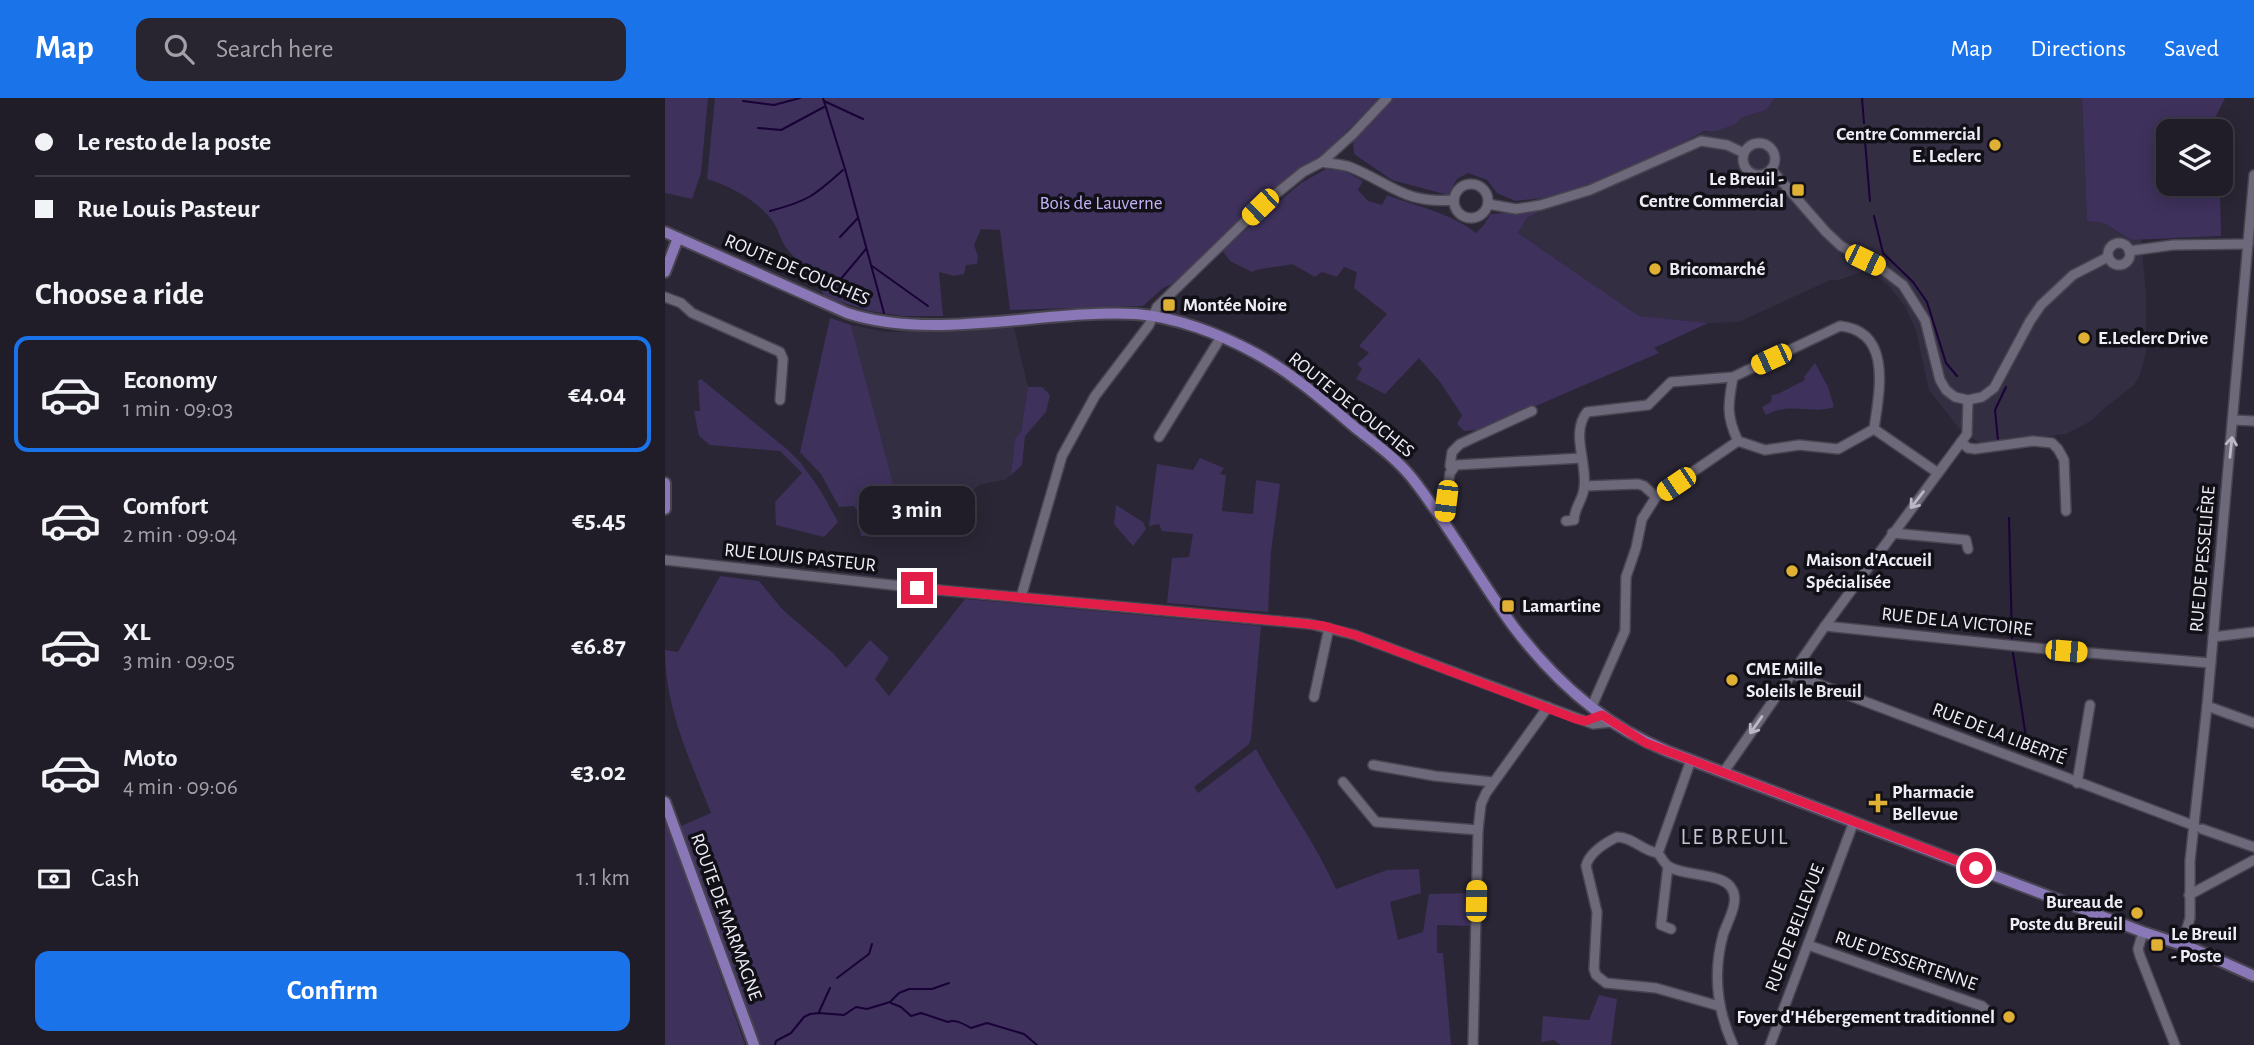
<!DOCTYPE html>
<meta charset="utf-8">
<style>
body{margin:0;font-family:"Alegreya Sans",sans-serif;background:#282530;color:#f1f3f6;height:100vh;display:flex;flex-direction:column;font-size:26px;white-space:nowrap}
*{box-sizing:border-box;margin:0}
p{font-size:23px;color:#a2a1a8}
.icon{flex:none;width:38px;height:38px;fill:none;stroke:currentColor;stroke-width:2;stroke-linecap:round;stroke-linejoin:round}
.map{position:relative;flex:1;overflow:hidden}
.sheet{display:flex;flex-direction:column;background:#201c28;width:665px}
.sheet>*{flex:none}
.banner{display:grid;align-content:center;height:154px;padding:0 35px;background:#201c28}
.tools{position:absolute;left:1491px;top:21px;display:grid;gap:14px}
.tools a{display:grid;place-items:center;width:77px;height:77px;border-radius:14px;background:#201c28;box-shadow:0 4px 18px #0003,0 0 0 2px #3d3a45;font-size:35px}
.end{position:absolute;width:32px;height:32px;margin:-16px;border:9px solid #e11d48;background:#fff;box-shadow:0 0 0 4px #fff}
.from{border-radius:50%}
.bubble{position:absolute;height:49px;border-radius:14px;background:#201c28;box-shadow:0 4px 18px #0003,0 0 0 2px #3d3a45;font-size:23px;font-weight:700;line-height:49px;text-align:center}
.car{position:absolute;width:21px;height:42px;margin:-21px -10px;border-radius:9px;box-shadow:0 0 5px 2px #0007;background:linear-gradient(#f5c518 24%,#345 0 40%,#f5c518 0 76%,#345 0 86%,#f5c518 0)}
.banner b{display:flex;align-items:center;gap:24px;height:66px;font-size:26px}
.banner b+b{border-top:2px solid #3d3a45}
.banner i{width:18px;height:18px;background:#f1f3f6}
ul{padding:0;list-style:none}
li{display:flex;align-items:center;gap:21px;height:116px;margin:0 14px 10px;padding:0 21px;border:4px solid transparent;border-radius:14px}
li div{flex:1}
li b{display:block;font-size:26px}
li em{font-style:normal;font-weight:700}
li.current{border-color:#1a73e8}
li>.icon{width:63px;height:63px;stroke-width:1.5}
h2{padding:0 35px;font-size:32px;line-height:84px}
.pay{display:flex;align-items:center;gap:18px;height:77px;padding:0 35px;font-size:26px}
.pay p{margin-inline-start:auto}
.button{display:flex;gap:14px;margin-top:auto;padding:14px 35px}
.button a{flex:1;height:80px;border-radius:14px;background:#1a73e8;color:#fff;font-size:28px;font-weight:700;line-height:80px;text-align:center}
header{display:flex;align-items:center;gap:42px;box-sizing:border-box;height:98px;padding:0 35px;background:#1a73e8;color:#fff}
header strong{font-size:33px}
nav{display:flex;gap:38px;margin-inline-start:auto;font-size:24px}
.search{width:490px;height:63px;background:#282530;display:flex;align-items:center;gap:18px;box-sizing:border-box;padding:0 24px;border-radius:14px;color:#a2a1a8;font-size:26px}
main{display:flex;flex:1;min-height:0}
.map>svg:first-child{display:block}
.built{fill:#342e43}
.green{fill:#3e315c}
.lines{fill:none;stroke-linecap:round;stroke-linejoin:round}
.stream{stroke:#190237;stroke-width:2}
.minor-casing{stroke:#484450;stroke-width:12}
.major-casing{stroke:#484450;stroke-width:14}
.minor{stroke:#6d697a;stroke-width:9}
.major{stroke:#8a77b7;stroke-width:10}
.oneway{stroke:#bab8c4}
.route{stroke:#e11d48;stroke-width:9}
.poi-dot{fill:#e0b034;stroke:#121017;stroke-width:2.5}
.labels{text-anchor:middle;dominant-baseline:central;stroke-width:7;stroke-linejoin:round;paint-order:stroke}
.poi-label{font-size:19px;font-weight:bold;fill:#eeecf6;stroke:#121017;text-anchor:start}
.park-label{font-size:19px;fill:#c4b1f8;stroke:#121017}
.street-label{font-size:19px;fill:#eeecf6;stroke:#121017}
.quarter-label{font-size:23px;letter-spacing:2px;fill:#c7c3d7;stroke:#121017}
</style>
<header>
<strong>Map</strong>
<div class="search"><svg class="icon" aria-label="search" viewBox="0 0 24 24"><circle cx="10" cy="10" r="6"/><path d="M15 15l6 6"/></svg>Search here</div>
<nav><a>Map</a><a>Directions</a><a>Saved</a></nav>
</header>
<main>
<section class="sheet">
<div class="banner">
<b><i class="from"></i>Le resto de la poste</b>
<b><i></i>Rue Louis Pasteur</b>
</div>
<h2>Choose a ride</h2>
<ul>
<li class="current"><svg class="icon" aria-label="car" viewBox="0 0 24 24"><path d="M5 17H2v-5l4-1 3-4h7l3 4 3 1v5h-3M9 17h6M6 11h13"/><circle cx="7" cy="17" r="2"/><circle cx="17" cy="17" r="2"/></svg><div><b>Economy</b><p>1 min · 09:03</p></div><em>€4.04</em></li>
<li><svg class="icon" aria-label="car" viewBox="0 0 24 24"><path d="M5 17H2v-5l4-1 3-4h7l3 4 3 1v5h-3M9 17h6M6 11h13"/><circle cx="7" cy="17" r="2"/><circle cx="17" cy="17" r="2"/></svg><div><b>Comfort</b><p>2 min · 09:04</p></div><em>€5.45</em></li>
<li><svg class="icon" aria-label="car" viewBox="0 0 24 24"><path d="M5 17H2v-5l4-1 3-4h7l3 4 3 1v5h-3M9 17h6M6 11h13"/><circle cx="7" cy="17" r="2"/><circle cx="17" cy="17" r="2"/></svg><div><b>XL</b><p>3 min · 09:05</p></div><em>€6.87</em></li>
<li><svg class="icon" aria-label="car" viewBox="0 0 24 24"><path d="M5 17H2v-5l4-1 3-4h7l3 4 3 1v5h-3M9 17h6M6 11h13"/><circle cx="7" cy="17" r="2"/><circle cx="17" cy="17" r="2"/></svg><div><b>Moto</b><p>4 min · 09:06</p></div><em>€3.02</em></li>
</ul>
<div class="pay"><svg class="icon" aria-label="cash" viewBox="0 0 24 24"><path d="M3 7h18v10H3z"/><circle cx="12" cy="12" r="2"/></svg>Cash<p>1.1 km</p></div>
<div class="button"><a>Confirm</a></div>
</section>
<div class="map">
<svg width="1589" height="947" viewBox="0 0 1589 947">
<rect width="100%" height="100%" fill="#2a2635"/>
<!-- built -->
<g class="built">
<polygon points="1110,0 1417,0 1422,123 1439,125 1466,142 1476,141 1481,197 1481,254 1475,277 1469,287 1437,312 1426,323 1401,336 1317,346 1297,334 1264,292 1251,232 1240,208 1223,187 1201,172 1174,182 1165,182 1074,224 1043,225 974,218 853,135 861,121 921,88 1007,50 1032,36 1071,26 1076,20 1101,12"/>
<polygon points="186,227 220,234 349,230 363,289 356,333 350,340 346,377 340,382 316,386 292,403 233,416 233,404"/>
</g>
<!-- green -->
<g class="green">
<polygon points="0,0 43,0 36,75 27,101 0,95"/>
<path d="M50,0H716L655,59L635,71L587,111L510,185L498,190L478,208L345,212L335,132L316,131L309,147L313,158L312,166L301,167L299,176L289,178L274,174L278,218H237L204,213L160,199C151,180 136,168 123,152C116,144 115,136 110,127C97,105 66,88 42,81Z"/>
<polygon points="728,0 1110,0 1101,12 1076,20 1071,26 1051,33 1039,33 1007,50 921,88 879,100 850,103 832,95 822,82 803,75 792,81 783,97 727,82 689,56 688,43"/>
<polygon points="1417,0 1560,0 1550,20 1558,34 1565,60 1556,60 1556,33 1503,33 1503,86 1555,86 1556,138 1466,142 1439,125 1422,123"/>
<path d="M661,71L680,73L698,83L693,92L703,103L717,107L722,97C753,109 784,114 811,135L818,128L826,116L875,113L861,121L853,135L974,218L1043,225L989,250L994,255L815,332L799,333L792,326L797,317L775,284L754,260L720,296L691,281L697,271L692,266L704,255L694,248L722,216L689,190L692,174L679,169L672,179L657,174L650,179L627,166C613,170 601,168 587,174L565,163L557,152L636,85Z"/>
<polygon points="165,220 186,227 233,404 232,439 196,438 193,414 189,408 174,409 156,376 135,354"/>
<path d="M1150,265L1163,289L1169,309C1147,317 1126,303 1101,317L1097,309L1106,304L1107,297L1113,296L1140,282L1139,279Z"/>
<polygon points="36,281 123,352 136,365 156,393 173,424 159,439 111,427 110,404 137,375 115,353 45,347 34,338 29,313 35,313 33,283"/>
<polygon points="363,289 377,289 385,297 381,314 360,338 357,367 346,377 350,340 356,333"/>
<polygon points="535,360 559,370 555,376 561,377 557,413 588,416 591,382 615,386 606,454 603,514 502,505 507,460 524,459 528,436 497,433 494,426 484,428 492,366 528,372"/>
<polygon points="451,407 478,424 481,431 468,448 449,426"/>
<path d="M55,478L94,483L118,512L168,555L181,570L205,542L224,560L210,581L224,598L300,501L596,528L586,641L583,647L529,689L533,695L591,651C616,698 649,742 671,791L722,772L754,771L756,795L725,804L733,842L758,834L764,796L806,795L807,828L772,827V855H778L786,947H95L16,728L46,715C25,662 0,610 0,552L13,554Z"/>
<polygon points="0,722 4,731 80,947 0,947"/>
<polygon points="934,897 952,901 946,947 896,947 889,942 876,944 878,918 924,922"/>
</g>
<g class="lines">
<!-- stream -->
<g class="stream">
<polyline points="158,0 180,71 219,215"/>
<polyline points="1197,0 1199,25"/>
<polyline points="78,3 109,7 135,0"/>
<polyline points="159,3 198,21"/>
<polyline points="93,30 116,32 159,9"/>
<polyline points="1200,43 1205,103"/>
<path d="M105,113C143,103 149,98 178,72"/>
<polyline points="1209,118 1218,155 1248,184 1262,204 1281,265 1292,278"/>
<polyline points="175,139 193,120"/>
<polyline points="207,168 263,208"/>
<polyline points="175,182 201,151"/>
<polyline points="1333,342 1330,312 1341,289"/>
<polyline points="1344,420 1347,541"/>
<polyline points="1348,555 1363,652"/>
<polyline points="172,880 204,856 207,846"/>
<path d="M226,905L236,909L246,918L256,915L283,924C290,921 299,926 306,930L322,925L359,936L372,947"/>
<polyline points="154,914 165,890"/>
<polyline points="110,947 111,943 126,935 139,919 145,916 154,915 179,917 191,909 202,911 225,904 234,895 244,891 267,891 284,885"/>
</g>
<defs>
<g id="minor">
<circle cx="1094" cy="61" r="16"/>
<path d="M657,64C666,66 677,66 685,69C727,86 739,106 789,102"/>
<polyline points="1106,71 1161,134 1176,148 1213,168 1238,187 1260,222 1275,282 1281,292 1290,299 1303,302 1317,299 1329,290 1365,223 1376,207 1408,177 1443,159"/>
<circle cx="806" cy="103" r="17"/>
<polyline points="823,106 851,111 876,107 925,92 1036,43 1062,47 1079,55"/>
<circle cx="1454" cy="156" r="11"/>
<polyline points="1464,153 1508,147 1583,146"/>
<polyline points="0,199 16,205 27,215 115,254 118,261 115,302"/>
<path d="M1068,279C1063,306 1061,318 1073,343"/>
<polyline points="1568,322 1589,323"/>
<polyline points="494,339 556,239"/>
<polyline points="1296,344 1303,350 1310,351 1368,343 1387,345 1393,351 1399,362 1401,413"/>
<polyline points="787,370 785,368 787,354 795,346 867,313"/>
<polyline points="920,388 973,386 979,388 991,399"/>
<path d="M901,423L909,422C909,410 918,402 919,390C923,366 905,335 922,314L983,307L1006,284L1068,279L1175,228C1228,233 1214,295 1209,331L1273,375"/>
<polyline points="778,424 785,375 791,367 917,360"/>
<polyline points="1227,435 1301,442 1303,451"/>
<polyline points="0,462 273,492 645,526 690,537 928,626 947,624"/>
<polyline points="356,499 397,358 430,298 484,227 492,209 595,109 638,74 657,64 688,36 722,0"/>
<polyline points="1160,528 1401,553 1546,565"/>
<polyline points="1548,539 1589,534"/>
<polyline points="1127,576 1530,728"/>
<polyline points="649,599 664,530"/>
<polyline points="927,608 960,533 961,479 971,450 977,421 991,399 1073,343 1100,352 1134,347 1173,351 1209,331"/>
<polyline points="1542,608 1589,625"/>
<path d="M1026,662L993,755C977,753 968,739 952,739C940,745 924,755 921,768L932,814L929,871L931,877L941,885L991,890L1054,908"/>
<polyline points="708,667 770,678 828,684"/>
<polyline points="1058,675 1160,528 1302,336 1303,302"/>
<polyline points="678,684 711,724 813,732"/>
<polyline points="1412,685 1425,607"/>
<polyline points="1537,731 1589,749"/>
<path d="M993,755C996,759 999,765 1003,768C1019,779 1058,774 1067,791C1075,804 1062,824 1058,837C1048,874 1052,912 1068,947"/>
<polyline points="1003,768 996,827 1006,831"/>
<polyline points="1524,797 1589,762"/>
<polyline points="1478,834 1473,851 1475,858 1510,947"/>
<polyline points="1517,846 1525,820 1525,763 1542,608 1589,77"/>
<polyline points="1143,847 1317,908 1326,916"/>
<polyline points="808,947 813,732 816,706 821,695 883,609"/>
<polyline points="1105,947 1188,726"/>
</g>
<g id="major">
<path d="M0,134L182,215C270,244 379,211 471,216C511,219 555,236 590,255C627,275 660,304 692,331C711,346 732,361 747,380C784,427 813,480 848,528C888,581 940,628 1002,653L1478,834L1527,850L1589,878"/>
<polyline points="0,174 13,140"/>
<polyline points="0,385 0,411"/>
<polyline points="0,704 89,947"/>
</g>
</defs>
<!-- minor casing -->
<use href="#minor" class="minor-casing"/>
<!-- major casing -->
<use href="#major" class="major-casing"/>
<!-- minor -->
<use href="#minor" class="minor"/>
<!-- major -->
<use href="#major" class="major"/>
</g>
<!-- one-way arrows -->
<defs><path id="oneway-shaft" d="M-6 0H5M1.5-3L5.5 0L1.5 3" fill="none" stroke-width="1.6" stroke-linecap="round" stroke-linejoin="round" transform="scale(1.75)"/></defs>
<g class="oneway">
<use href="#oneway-shaft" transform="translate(1566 349) rotate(-84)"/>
<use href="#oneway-shaft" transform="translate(1252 402) rotate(128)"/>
<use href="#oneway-shaft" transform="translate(1091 627) rotate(125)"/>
</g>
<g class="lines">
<!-- route -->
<polyline class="route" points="252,490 625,524 659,528 690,537 911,621 920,623 937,617 981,645 1002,653 1311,770"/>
</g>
<!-- markers -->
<g class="poi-dot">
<circle cx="1330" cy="47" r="7"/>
<rect x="1126" y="85" width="14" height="14" rx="3.5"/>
<circle cx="990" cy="171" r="7"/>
<rect x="497" y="200" width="14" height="14" rx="3.5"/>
<circle cx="1419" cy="240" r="7"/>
<circle cx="1127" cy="473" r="7"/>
<rect x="836" y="501" width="14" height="14" rx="3.5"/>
<circle cx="1067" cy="582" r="7"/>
<path d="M1209.5 694.5h7v7h7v7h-7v7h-7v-7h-7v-7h7z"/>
<circle cx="1472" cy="815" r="7"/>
<rect x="1485" y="840" width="14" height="14" rx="3.5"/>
<circle cx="1344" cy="919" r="7"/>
</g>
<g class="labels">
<!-- poi labels -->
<g class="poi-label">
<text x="1316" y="36" text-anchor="end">Centre Commercial<tspan x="1316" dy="22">E. Leclerc</tspan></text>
<text x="1119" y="81" text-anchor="end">Le Breuil -<tspan x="1119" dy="22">Centre Commercial</tspan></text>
<text x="1004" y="171">Bricomarché</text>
<text x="518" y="207">Montée Noire</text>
<text x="1433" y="240">E.Leclerc Drive</text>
<text x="1141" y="462">Maison d'Accueil<tspan x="1141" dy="22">Spécialisée</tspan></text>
<text x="857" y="508">Lamartine</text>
<text x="1081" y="571">CME Mille<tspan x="1081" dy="22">Soleils le Breuil</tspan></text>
<text x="1227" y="694">Pharmacie<tspan x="1227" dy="22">Bellevue</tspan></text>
<text x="1458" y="804" text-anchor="end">Bureau de<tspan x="1458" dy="22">Poste du Breuil</tspan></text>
<text x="1506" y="836">Le Breuil<tspan x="1506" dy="22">- Poste</tspan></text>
<text x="1330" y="919" text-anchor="end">Foyer d'Hébergement traditionnel</text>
</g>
<!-- park labels -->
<g class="park-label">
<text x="436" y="105">Bois de Lauverne</text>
</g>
<!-- street labels -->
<g class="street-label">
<text transform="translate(132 172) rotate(23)">ROUTE DE COUCHES</text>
<text transform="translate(686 307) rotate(39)">ROUTE DE COUCHES</text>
<text transform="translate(135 460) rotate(6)">RUE LOUIS PASTEUR</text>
<text transform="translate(1538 461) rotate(-85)">RUE DE PESSELIÈRE</text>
<text transform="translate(1292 524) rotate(6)">RUE DE LA VICTOIRE</text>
<text transform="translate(1334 636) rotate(21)">RUE DE LA LIBERTÉ</text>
<text transform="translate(61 819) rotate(70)">ROUTE DE MARMAGNE</text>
<text transform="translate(1130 830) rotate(-69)">RUE DE BELLEVUE</text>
<text transform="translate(1241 863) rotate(19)">RUE D'ESSERTENNE</text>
</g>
<!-- quarter labels -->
<g class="quarter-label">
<text x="1070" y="739">LE BREUIL</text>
</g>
</g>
</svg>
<div class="tools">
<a><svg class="icon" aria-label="layers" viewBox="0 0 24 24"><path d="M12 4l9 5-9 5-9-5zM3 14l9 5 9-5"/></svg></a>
</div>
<i class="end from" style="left:1311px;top:770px"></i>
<i class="end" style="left:252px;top:490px"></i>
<div class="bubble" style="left:194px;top:388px;width:116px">3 min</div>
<i class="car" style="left:595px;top:109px;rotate:226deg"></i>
<i class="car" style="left:1200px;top:162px;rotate:116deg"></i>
<i class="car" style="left:1106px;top:261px;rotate:245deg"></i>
<i class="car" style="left:1011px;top:386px;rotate:236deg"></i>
<i class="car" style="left:781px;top:403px;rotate:187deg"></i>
<i class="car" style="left:1401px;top:553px;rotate:95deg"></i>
<i class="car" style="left:811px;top:803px;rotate:1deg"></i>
</div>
</main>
